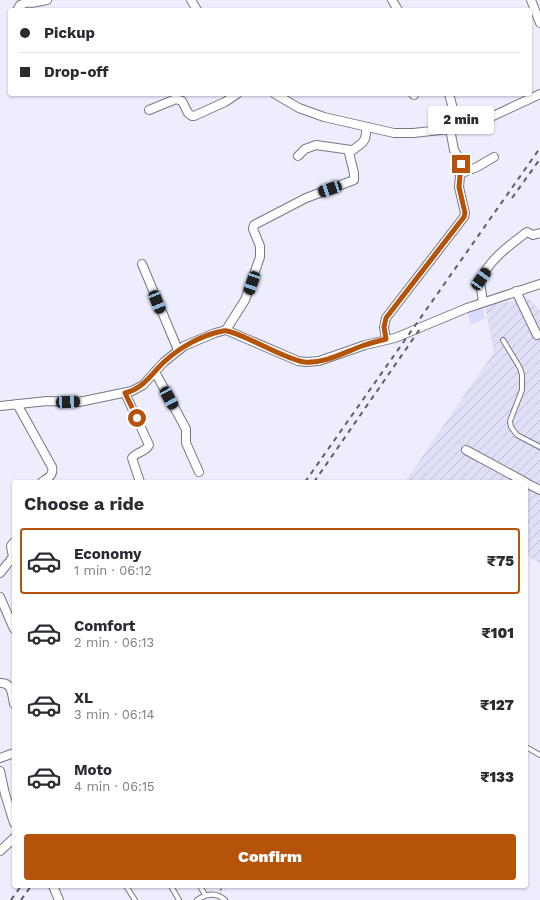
<!DOCTYPE html>
<meta charset="utf-8">
<style>
body{margin:0;font-family:"Work Sans",sans-serif;background:#f2f2f3;color:#2b2b33;height:100vh;display:flex;flex-direction:column;font-size:15px;white-space:nowrap}
*{box-sizing:border-box;margin:0}
p{font-size:13px;color:#7c7c81}
.icon{flex:none;width:22px;height:22px;fill:none;stroke:currentColor;stroke-width:2;stroke-linecap:round;stroke-linejoin:round}
.map{position:relative;flex:1;overflow:hidden}
.side{position:absolute;left:12px;top:480px;width:516px;height:408px;display:flex;flex-direction:column;background:#fff;border-radius:4px;box-shadow:0 1px 3px #0004}
.side>*{flex:none}
.hud{position:absolute;left:8px;top:8px;width:524px;height:88px;border-radius:4px;box-shadow:0 1px 3px #0004;display:grid;align-content:center;height:88px;padding:0 12px;background:#fff}
.end{position:absolute;width:18px;height:18px;margin:-9px;border:5px solid #b45309;background:#fff;box-shadow:0 0 0 2px #fff}
.from{border-radius:50%}
.bubble{position:absolute;height:28px;border-radius:4px;background:#fff;box-shadow:0 1px 3px #0004;font-size:13px;font-weight:800;line-height:28px;text-align:center}
.car{position:absolute;width:12px;height:24px;margin:-12px -6px;border-radius:5px;box-shadow:0 0 3px 1px #0007;background:linear-gradient(#222 24%,#8ab4d8 0 40%,#222 0 76%,#8ab4d8 0 86%,#222 0)}
.hud b{display:flex;align-items:center;gap:14px;height:38px;font-size:15px}
.hud b+b{border-top:1px solid #e1e1e2}
.hud i{width:10px;height:10px;background:#2b2b33}
ul{padding:0;list-style:none}
li{display:flex;align-items:center;gap:12px;height:66px;margin:0 8px 6px;padding:0 4px;border:2px solid transparent;border-radius:4px}
li div{flex:1}
li b{display:block;font-size:15px}
li em{font-style:normal;font-weight:800}
li.on{border-color:#b45309}
li>.icon{width:36px;height:36px;stroke-width:1.5}
h2{padding:0 12px;font-size:18px;line-height:48px}
.primary-button{display:flex;gap:8px;margin-top:auto;padding:8px 12px}
.primary-button a{flex:1;height:46px;border-radius:4px;background:#b45309;color:#fff;font-size:16px;font-weight:800;line-height:46px;text-align:center}
.map>svg:first-child{display:block}
.industrial{fill:url(#industrial-furrows)}
.park{fill:#dadafd}
.lines{fill:none;stroke-linecap:round;stroke-linejoin:round}
.lane-casing{stroke:#777786;stroke-width:6}
.street-casing{stroke:#777786;stroke-width:10}
.path{stroke:#888893;stroke-width:1.5;stroke-dasharray:3 2;stroke-linecap:butt}
.lane{stroke:#fff;stroke-width:4}
.street{stroke:#fff;stroke-width:8}
.rail{stroke:#5e5e68;stroke-width:2;stroke-dasharray:5 5;stroke-linecap:butt}
.route{stroke:#b45309;stroke-width:5}
</style>
<div class="map">
<svg width="540" height="900" viewBox="0 0 540 900">
<defs>
<pattern id="industrial-furrows" width="10" height="10" patternUnits="userSpaceOnUse"><rect width="10" height="10" fill="#dfdff7"/><path d="M-1 1l2-2M0 10L10 0M9 11l2-2" fill="none" stroke="#bfbfd3"/></pattern>
</defs>
<rect width="100%" height="100%" fill="#ededfe"/>
<!-- industrial -->
<polygon class="industrial" points="528,298 540,311 540,564 526,555 526,482 410,482 406,480 494,352 485,306"/>
<!-- park -->
<polygon class="park" points="482,304 485,318 471,325 467,311"/>
<g class="lines">
<defs>
<g id="lane">
<polyline points="503,340 520,368 522,375 522,390 510,421 511,427 517,435 540,447"/>
<polyline points="526,747 540,755"/>
<polyline points="126,886 135,900"/>
<polyline points="171,886 179,900"/>
<polyline points="200,886 205,895"/>
<path d="M197,900C206,894 216,892 225,900"/>
</g>
<g id="street">
<polyline points="28,0 31,3 47,0"/>
<polyline points="191,0 197,10"/>
<polyline points="392,0 398,10"/>
<polyline points="531,0 540,23"/>
<polyline points="17,10 20,5 29,2"/>
<polyline points="275,94 299,108 324,117 394,133 413,133 450,129 491,117 540,94"/>
<polyline points="413,94 414,95"/>
<polyline points="449,94 458,127"/>
<polyline points="149,110 176,99 182,101 188,113 192,116 194,116 225,102 237,94"/>
<polyline points="298,156 305,149 316,145 351,150"/>
<polyline points="460,174 477,167 494,157"/>
<polyline points="142,264 178,350"/>
<polyline points="516,291 537,335"/>
<path d="M483,302L480,282C487,261 510,245 527,232L533,235L540,233"/>
<polyline points="226,330 245,300 260,257 260,246 253,229 254,225 306,198 354,180 354,173 349,153 362,143 365,139 367,127"/>
<polyline points="386,339 384,327 386,318 464,217 465,213 459,187 461,164 459,158 454,150 450,129"/>
<polyline points="155,372 186,429 186,443 199,472"/>
<path d="M125,393L149,445C146,452 136,452 132,458L140,482"/>
<path d="M17,404L52,467C54,475 48,478 42,482"/>
<polyline points="0,406 47,401 79,402 132,391 143,385 164,362 184,346 215,333 226,330 298,361 306,362 319,361 365,345 395,338 467,308 540,284"/>
<polyline points="466,450 525,482"/>
<polyline points="526,483 540,490"/>
<polyline points="0,573 13,557 11,546 14,542"/>
<polyline points="0,597 14,629"/>
<path d="M0,683C12,682 12,694 14,704"/>
<polyline points="0,758 14,753"/>
<polyline points="0,771 5,794 14,823"/>
<polyline points="0,851 14,838"/>
<polyline points="53,886 59,900"/>
</g>
</defs>
<!-- lane casing -->
<use href="#lane" class="lane-casing"/>
<!-- street casing -->
<use href="#street" class="street-casing"/>
<!-- path -->
<polyline class="path" points="220,891 223,886"/>
<!-- lane -->
<use href="#lane" class="lane"/>
<!-- street -->
<use href="#street" class="street"/>
<!-- rail -->
<g class="rail">
<polyline points="512,198 540,159"/>
<polyline points="305,482 540,148"/>
<polyline points="314,482 422,326"/>
<polyline points="11,900 21,886"/>
<polyline points="21,900 31,886"/>
</g>
</g>
<g class="lines">
<!-- route -->
<path class="route" d="M137,418L125,393C143,389 152,373 164,362C180,347 202,335 223,331C234,328 285,360 304,362C324,364 345,352 362,346C370,343 378,341 386,339L384,327L386,318L464,217L465,213L459,187L461,164"/>
</g>
</svg>
<i class="end from" style="left:137px;top:418px"></i>
<i class="end" style="left:461px;top:164px"></i>
<div class="bubble" style="left:428px;top:106px;width:66px">2 min</div>
<i class="car" style="left:330px;top:189px;rotate:251deg"></i>
<i class="car" style="left:481px;top:279px;rotate:35deg"></i>
<i class="car" style="left:252px;top:283px;rotate:199deg"></i>
<i class="car" style="left:157px;top:302px;rotate:158deg"></i>
<i class="car" style="left:169px;top:398px;rotate:152deg"></i>
<i class="car" style="left:68px;top:402px;rotate:87deg"></i>
<div class="hud">
<b><i class="from"></i>Pickup</b>
<b><i></i>Drop-off</b>
</div>
<section class="side">
<h2>Choose a ride</h2>
<ul>
<li class="on"><svg class="icon" aria-label="car" viewBox="0 0 24 24"><path d="M5 17H2v-5l4-1 3-4h7l3 4 3 1v5h-3M9 17h6M6 11h13"/><circle cx="7" cy="17" r="2"/><circle cx="17" cy="17" r="2"/></svg><div><b>Economy</b><p>1 min · 06:12</p></div><em>₹75</em></li>
<li><svg class="icon" aria-label="car" viewBox="0 0 24 24"><path d="M5 17H2v-5l4-1 3-4h7l3 4 3 1v5h-3M9 17h6M6 11h13"/><circle cx="7" cy="17" r="2"/><circle cx="17" cy="17" r="2"/></svg><div><b>Comfort</b><p>2 min · 06:13</p></div><em>₹101</em></li>
<li><svg class="icon" aria-label="car" viewBox="0 0 24 24"><path d="M5 17H2v-5l4-1 3-4h7l3 4 3 1v5h-3M9 17h6M6 11h13"/><circle cx="7" cy="17" r="2"/><circle cx="17" cy="17" r="2"/></svg><div><b>XL</b><p>3 min · 06:14</p></div><em>₹127</em></li>
<li><svg class="icon" aria-label="car" viewBox="0 0 24 24"><path d="M5 17H2v-5l4-1 3-4h7l3 4 3 1v5h-3M9 17h6M6 11h13"/><circle cx="7" cy="17" r="2"/><circle cx="17" cy="17" r="2"/></svg><div><b>Moto</b><p>4 min · 06:15</p></div><em>₹133</em></li>
</ul>
<div class="primary-button"><a>Confirm</a></div>
</section>
</div>
